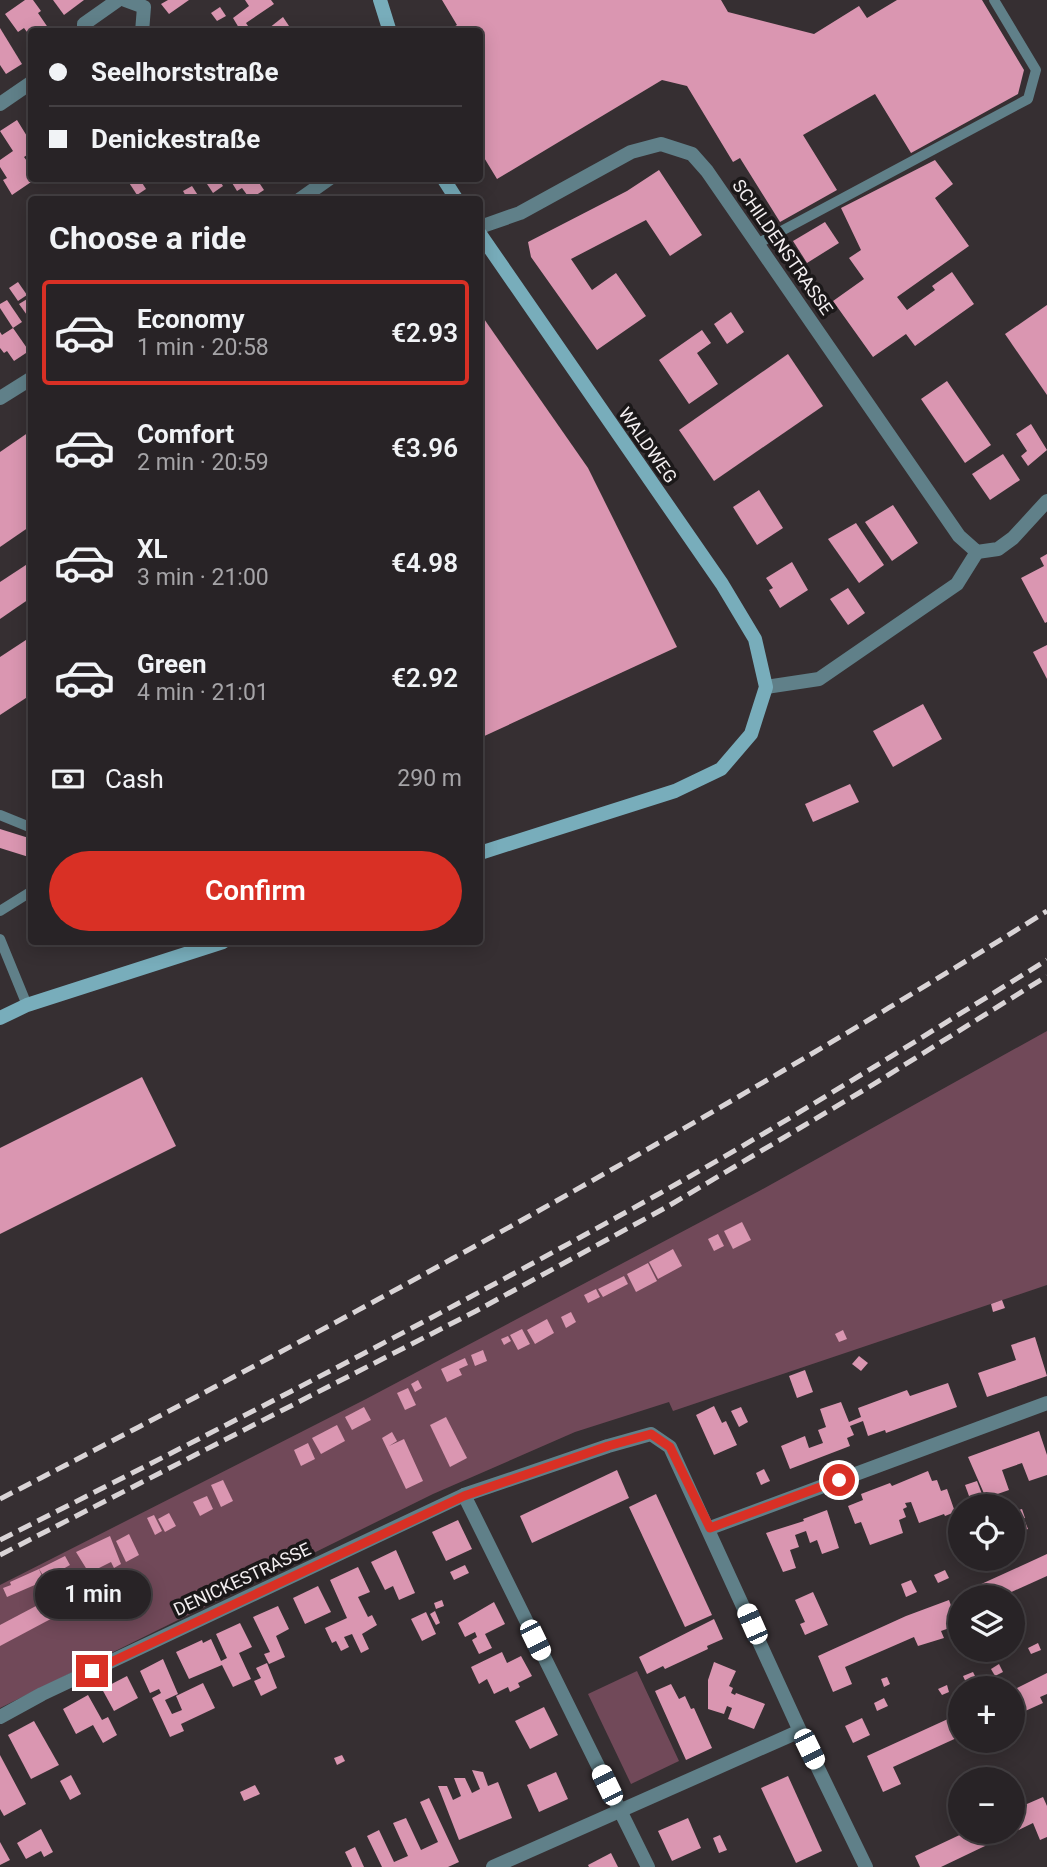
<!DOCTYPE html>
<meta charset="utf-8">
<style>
body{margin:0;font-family:Roboto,sans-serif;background:#302b2e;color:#f1f3f6;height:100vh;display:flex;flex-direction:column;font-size:26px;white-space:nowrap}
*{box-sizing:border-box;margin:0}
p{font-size:23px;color:#a5a4a7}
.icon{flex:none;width:38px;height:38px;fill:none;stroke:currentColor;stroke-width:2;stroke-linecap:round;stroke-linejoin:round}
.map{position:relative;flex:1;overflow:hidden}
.panel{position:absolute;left:28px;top:196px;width:455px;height:749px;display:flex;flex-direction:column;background:#282326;border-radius:7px;box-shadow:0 4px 18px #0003,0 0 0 2px #444043}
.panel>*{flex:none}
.banner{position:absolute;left:28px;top:28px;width:455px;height:154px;border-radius:7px;box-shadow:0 4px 18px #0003,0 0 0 2px #444043;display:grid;align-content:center;height:154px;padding:0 21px;background:#282326}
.fabs{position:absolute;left:948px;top:1494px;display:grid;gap:14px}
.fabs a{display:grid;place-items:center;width:77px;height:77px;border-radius:50%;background:#282326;box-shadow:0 4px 18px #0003,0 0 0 2px #444043;font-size:35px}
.end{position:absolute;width:32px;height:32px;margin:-16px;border:9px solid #d93025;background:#fff;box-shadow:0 0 0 4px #fff}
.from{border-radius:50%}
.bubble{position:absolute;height:49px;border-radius:24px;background:#282326;box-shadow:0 4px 18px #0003,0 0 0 2px #444043;font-size:23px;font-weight:600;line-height:49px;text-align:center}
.car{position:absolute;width:21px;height:42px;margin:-21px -10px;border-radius:9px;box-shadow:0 0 5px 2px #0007;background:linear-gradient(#fff 24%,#345 0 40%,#fff 0 76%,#345 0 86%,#fff 0)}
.banner b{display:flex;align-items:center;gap:24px;height:66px;font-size:26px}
.banner b+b{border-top:2px solid #444043}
.banner i{width:18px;height:18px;background:#f1f3f6}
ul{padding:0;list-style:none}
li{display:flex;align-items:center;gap:21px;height:105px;margin:0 14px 10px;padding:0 7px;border:4px solid transparent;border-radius:7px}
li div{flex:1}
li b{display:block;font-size:26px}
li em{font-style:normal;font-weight:600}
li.active{border-color:#d93025}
li>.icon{width:63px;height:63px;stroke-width:1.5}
h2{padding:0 21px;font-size:32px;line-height:84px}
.pay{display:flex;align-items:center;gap:18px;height:77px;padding:0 21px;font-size:26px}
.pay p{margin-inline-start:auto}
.primary-button{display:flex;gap:14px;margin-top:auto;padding:14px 21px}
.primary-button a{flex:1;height:80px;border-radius:42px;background:#d93025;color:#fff;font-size:28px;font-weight:600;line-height:80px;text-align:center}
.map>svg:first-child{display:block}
.green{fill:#714959}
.building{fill:#da96b1}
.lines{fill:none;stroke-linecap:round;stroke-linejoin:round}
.lane{stroke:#608089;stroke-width:10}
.street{stroke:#608089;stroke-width:14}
.secondary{stroke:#78adbb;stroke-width:14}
.rail{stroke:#d9d4d6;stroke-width:5;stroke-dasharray:14 7;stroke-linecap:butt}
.route{stroke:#d93025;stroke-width:9}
.labels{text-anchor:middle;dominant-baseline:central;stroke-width:7;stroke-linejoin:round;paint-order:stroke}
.street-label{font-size:18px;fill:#f4eff1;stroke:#1b1819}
</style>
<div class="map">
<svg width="1047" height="1867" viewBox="0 0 1047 1867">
<rect width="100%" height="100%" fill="#362f32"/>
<!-- green -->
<g class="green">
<polygon points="1047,1031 1047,1285 673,1411 669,1402 575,1432 433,1494 0,1708 0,1585 366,1399 761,1190"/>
<polygon points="637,1671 679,1761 631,1784 588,1694"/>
</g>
<!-- building -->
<g class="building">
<polygon points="25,0 33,0 41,11 38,13 51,32 32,32 32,39 24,28 18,32 5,14"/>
<polygon points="53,0 84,0 64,15"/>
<polygon points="168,0 189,0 169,14 161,4"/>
<polygon points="245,0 271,0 274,4 246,23 252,32 234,32 239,28 233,18 249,6"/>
<polygon points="442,0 721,0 728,12 814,34 859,6 867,18 897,0 982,0 1024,70 1018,94 911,153 875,94 803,135 837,190 780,222 740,158 733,162 687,86 662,80 497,179 480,151 480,32 445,32 457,25"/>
<polygon points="220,7 226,16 217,21 211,13"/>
<polygon points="283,17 293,32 264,32"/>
<polygon points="0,28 22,64 6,74 0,65"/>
<polygon points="17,120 30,141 32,140 32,152 24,157 32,168 32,178 37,178 12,195 3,180 7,178 0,167 0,160 13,151 0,131"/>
<polygon points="935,160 953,184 935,198 969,246 897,297 907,310 935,290 932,286 952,272 974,304 915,346 906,334 873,357 833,301 864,279 849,258 861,250 841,208"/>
<polygon points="659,170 702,235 670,256 646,220 571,259 592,290 616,273 646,316 597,350 531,257 528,242 627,191"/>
<polygon points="126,178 139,178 146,189 137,195"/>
<polygon points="203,178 218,178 223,186 213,193"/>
<polygon points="229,178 256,178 264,190 250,199 242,188 237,191"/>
<polygon points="192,186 201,200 188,200 183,191"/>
<polygon points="825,222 839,243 807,263 793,241"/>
<polygon points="18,282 27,295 18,301 9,288"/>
<polygon points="32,296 32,322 19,304"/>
<polygon points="7,300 22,322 13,328 0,308 0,304"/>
<polygon points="1047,305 1047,395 1005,334"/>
<polygon points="731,312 744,332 727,344 714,324"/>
<polygon points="482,316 588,468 677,647 480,738 480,318"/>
<polygon points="13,328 29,351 14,361 7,351 4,353 0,348 0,332 2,335"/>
<polygon points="702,330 711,343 697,353 718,384 689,404 659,360"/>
<polygon points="788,354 823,406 714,481 679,430"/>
<polygon points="947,381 991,445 965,463 921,399"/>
<polygon points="1031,424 1047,450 1028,466 1021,456 1027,451 1016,434"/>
<polygon points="32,430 32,525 0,547 0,452"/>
<polygon points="1003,454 1020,480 990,500 972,474"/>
<polygon points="759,490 783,528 757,545 733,507"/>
<polygon points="893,505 918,543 892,561 865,522"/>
<polygon points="856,523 884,565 859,583 828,539"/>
<polygon points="1047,554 1047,622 1045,623 1021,578 1044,566 1040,558"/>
<polygon points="32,561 32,597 0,619 0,582"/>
<polygon points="792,562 808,590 780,608 769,590 773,588 766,578"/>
<polygon points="848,588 865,613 848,625 830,599"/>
<polygon points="32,636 32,694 0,715 0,657"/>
<polygon points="1047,645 1047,679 1033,652"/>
<polygon points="923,704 942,739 893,767 873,731"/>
<polygon points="850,784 859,802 813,822 805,804"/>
<polygon points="0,829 32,839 32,858 0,848"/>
<polygon points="142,1077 176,1146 0,1234 0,1148"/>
<polygon points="742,1222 751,1240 733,1249 724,1231"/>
<polygon points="718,1234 724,1246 714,1251 708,1239"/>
<polygon points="673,1249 682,1266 658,1279 649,1262"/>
<polygon points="648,1263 657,1281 636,1292 627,1274"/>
<polygon points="624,1276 628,1284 603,1297 598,1289"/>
<polygon points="596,1289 600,1297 588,1303 584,1295"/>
<polygon points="1002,1300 1005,1308 993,1312 991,1304"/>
<polygon points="571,1312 576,1322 566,1328 561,1317"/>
<polygon points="547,1319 554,1333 535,1344 527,1330"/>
<polygon points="522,1329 530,1344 518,1350 510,1335"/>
<polygon points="843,1330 847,1339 839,1342 835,1334"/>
<polygon points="508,1336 511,1341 504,1345 501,1339"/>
<polygon points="1035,1337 1047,1376 987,1397 978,1373 1016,1360 1011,1345"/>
<polygon points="483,1350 487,1361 475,1366 471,1355"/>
<polygon points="859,1356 868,1363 861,1371 852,1364"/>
<polygon points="465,1358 468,1365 459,1369 462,1375 447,1382 441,1369"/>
<polygon points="805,1370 813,1392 797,1398 789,1376"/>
<polygon points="418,1380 422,1388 415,1392 411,1384"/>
<polygon points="948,1383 957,1407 886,1433 885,1430 868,1436 863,1421 850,1426 854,1435 847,1438 850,1446 790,1469 781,1446 805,1436 809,1448 823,1443 818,1430 826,1427 820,1409 841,1402 849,1422 861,1417 858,1408 907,1390 910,1396"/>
<polygon points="408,1388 416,1405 405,1410 397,1393"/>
<polygon points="714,1406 722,1423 726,1421 737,1445 714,1455 696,1415"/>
<polygon points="364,1407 371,1420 352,1430 345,1417"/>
<polygon points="741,1407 748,1422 739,1427 731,1411"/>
<polygon points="446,1417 467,1458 450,1467 430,1425"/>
<polygon points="337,1425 345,1441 321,1454 312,1438"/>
<polygon points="1039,1431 1047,1455 1047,1475 1029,1481 1022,1463 1002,1470 1009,1490 986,1498 968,1457"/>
<polygon points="392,1432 397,1441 389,1446 404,1439 423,1481 406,1489 382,1438"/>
<polygon points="308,1443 315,1459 301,1466 294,1450"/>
<polygon points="764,1469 770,1481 761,1485 756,1473"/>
<polygon points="617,1470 629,1498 532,1543 520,1516"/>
<polygon points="928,1471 932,1481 937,1480 941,1491 947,1489 955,1512 945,1516 944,1514 919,1523 911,1502 905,1503 907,1507 903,1509 906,1517 899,1520 903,1533 870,1545 861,1522 855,1524 848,1506 863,1500 861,1494 890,1483 892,1486"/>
<polygon points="223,1480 233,1501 221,1507 211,1485"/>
<polygon points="977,1481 985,1502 973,1507 965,1485"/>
<polygon points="656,1494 712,1615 685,1627 629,1507"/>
<polygon points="207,1496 213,1509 200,1516 193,1502"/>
<polygon points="1022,1509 1025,1518 1015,1521 1013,1512"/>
<polygon points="827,1510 839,1548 822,1554 817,1540 810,1543 806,1531 795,1535 799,1547 790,1550 796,1568 783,1572 766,1533 804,1521 803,1519"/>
<polygon points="169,1513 176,1526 165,1532 158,1519"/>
<polygon points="154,1515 162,1531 155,1535 147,1518"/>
<polygon points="1024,1519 1028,1529 1019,1532 1016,1523"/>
<polygon points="458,1520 472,1549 446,1561 432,1532"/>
<polygon points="129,1534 139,1555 126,1562 116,1541"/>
<polygon points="110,1536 121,1564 114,1568 111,1562 89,1573 76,1552"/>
<polygon points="396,1550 415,1593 399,1600 393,1586 385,1590 371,1562"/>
<polygon points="1047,1554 1047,1576 998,1598 969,1598 966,1591"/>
<polygon points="65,1556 70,1565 63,1569 65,1572 50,1580 47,1575 44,1577 39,1569"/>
<polygon points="465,1565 469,1573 454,1580 450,1572"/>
<polygon points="358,1567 370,1592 358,1597 368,1617 372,1615 377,1625 362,1634 369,1649 361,1653 352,1634 344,1637 349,1647 341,1651 336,1641 332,1643 325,1628 347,1618 330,1580"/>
<polygon points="39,1569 44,1581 7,1597 3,1588 11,1585 10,1582"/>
<polygon points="945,1570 949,1578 938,1583 934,1575"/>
<polygon points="911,1580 917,1592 906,1597 901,1584"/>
<polygon points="318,1586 331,1612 305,1624 293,1598"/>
<polygon points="813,1592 828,1625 805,1635 800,1624 805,1622 795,1600"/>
<polygon points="53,1597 62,1613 0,1646 0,1625"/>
<polygon points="442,1600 444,1606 436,1609 434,1603"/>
<polygon points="949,1600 958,1625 941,1631 944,1638 918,1646 914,1637 845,1667 852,1684 833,1692 818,1656 906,1616"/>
<polygon points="494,1602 505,1624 485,1634 492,1648 479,1654 472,1640 477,1637 475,1632 465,1637 458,1623"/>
<polygon points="278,1606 289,1629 276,1636 285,1657 269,1664 264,1654 270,1652 253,1617"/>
<polygon points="435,1611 440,1623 436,1625 430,1614"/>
<polygon points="426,1612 436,1634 422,1641 411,1619"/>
<polygon points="714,1619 723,1639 707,1646 708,1649 665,1669 663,1666 647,1674 639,1657"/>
<polygon points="240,1623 252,1647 239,1653 251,1679 233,1687 222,1665 189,1679 176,1652 202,1640 203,1643 211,1639 221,1661 227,1658 216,1634"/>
<polygon points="1038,1643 1041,1650 1031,1654 1028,1648"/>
<polygon points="502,1652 507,1663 521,1656 532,1676 518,1683 520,1687 510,1692 508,1687 494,1694 487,1679 479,1684 471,1667"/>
<polygon points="163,1659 178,1694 165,1700 172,1714 182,1710 176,1696 203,1683 215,1708 181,1724 184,1731 170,1737 152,1698 161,1693 159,1689 150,1693 140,1671"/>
<polygon points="714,1662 736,1671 729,1686 733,1688 731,1693 735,1695 736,1693 765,1704 754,1729 728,1719 732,1708 727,1706 724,1714 708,1709 708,1680"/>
<polygon points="267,1663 277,1688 261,1696 254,1681 261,1678 256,1668"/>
<polygon points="999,1664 1003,1672 995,1676 991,1669"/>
<polygon points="973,1672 979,1684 969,1689 963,1676"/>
<polygon points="1047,1673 1047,1694 1040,1697 1043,1703 1023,1712 1013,1690"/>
<polygon points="127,1676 138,1698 114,1711 102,1689"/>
<polygon points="887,1677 890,1684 884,1687 881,1679"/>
<polygon points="671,1684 679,1699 685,1696 691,1709 694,1708 712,1748 686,1760 655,1691"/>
<polygon points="947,1685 949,1692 942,1695 938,1689"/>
<polygon points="88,1695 102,1720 108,1717 117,1735 103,1743 93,1725 76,1734 63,1709"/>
<polygon points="884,1698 888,1706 877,1711 874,1703"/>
<polygon points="544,1707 558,1735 530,1749 515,1721"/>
<polygon points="961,1713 961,1736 893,1767 901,1784 883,1792 867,1756"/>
<polygon points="862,1718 870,1735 853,1743 845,1726"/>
<polygon points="34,1721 59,1765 31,1779 8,1735"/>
<polygon points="0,1755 26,1804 4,1816 0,1809"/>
<polygon points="342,1755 345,1761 337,1765 334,1758"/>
<polygon points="472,1770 483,1772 488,1786 498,1782 512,1818 459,1840 438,1786 447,1786 453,1800 461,1796 454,1778 465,1778 472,1793 480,1789"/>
<polygon points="556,1772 568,1799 539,1812 527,1785"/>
<polygon points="71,1775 81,1794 70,1800 60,1781"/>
<polygon points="788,1776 822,1851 796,1863 761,1788"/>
<polygon points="255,1785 260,1794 244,1801 240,1792"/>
<polygon points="1043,1797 1047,1806 1047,1837 1040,1840 1033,1823 941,1867 920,1867 915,1856 966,1832 1013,1832 1013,1810"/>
<polygon points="429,1798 459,1862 448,1867 382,1867 367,1836 379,1830 394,1862 408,1856 393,1823 406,1818 421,1850 438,1842 420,1802"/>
<polygon points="688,1818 701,1848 672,1861 658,1831"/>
<polygon points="41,1829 53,1852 44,1857 41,1851 26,1859 17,1843"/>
<polygon points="720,1835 727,1850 719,1853 713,1838"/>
<polygon points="0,1842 10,1860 0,1865"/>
<polygon points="355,1847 364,1867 352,1867 345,1852"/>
<polygon points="611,1853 618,1867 589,1867 588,1865"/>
</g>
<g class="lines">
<!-- lane -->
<g class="lane">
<polyline points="757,244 1028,99 1036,70 994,0"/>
<polyline points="0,815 32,828"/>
<polyline points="0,911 32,891"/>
<polyline points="0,939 27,1005"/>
</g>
<!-- street -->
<g class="street">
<polyline points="125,0 144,7 142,32"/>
<polyline points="84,32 84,24 118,0"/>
<polyline points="0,104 32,82"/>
<polyline points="299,200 330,178"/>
<polyline points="480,227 520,213 631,152 661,144 692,154 707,171 959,536 977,552 998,549 1013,538 1047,501"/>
<polyline points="0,398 32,378"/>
<polyline points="766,687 819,679 957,584 977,552"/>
<polyline points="464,1495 648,1867"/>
<polyline points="710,1528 1047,1403"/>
<polyline points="0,1717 42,1694 464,1495 608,1446 651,1434 670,1447 800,1731 866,1867"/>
<polyline points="493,1867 800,1731"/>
</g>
<!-- secondary -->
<g class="secondary">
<polyline points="380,0 390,32"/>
<polyline points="443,178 457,200"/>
<polyline points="480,234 722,584 755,639 766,687 751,734 721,769 675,791 480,853"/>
<polyline points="0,1018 27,1005 223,942"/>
</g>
<!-- rail -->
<g class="rail">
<path d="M0,1499C356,1316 707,1123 1047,911"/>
<path d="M0,1540C220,1429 440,1316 655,1196C788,1122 917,1040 1047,960"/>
<polyline points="0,1555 476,1311 665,1208 869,1087 1047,976"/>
</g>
</g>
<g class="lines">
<!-- route -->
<polyline class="route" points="92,1671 464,1496 608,1446 651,1434 670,1447 710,1528 839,1480"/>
</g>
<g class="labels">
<!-- street labels -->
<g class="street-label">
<text transform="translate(783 247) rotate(55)">SCHILDENSTRASSE</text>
<text transform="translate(648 445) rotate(55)">WALDWEG</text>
<text transform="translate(242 1579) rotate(-25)">DENICKESTRASSE</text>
</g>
</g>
</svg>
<div class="fabs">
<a><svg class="icon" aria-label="locate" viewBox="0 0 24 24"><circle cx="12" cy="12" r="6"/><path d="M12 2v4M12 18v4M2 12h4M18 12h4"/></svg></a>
<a><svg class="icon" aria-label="layers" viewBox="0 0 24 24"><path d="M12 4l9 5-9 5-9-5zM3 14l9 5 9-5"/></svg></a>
<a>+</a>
<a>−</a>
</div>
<i class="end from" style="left:839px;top:1480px"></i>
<i class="end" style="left:92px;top:1671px"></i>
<div class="bubble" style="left:35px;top:1570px;width:116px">1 min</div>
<i class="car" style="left:752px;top:1624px;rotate:336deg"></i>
<i class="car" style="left:535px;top:1640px;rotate:154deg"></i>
<i class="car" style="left:809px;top:1749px;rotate:154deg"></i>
<i class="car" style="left:607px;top:1785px;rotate:334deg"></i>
<div class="banner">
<b><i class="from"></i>Seelhorststraße</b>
<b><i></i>Denickestraße</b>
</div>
<section class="panel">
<h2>Choose a ride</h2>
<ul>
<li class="active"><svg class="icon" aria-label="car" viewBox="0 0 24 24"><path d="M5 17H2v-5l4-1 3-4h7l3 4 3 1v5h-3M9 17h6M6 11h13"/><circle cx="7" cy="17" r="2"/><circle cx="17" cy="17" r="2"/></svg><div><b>Economy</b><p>1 min · 20:58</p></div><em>€2.93</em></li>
<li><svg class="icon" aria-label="car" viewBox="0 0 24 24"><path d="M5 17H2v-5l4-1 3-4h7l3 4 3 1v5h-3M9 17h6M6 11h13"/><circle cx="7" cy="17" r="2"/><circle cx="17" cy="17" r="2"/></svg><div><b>Comfort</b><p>2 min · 20:59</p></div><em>€3.96</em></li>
<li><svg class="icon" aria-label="car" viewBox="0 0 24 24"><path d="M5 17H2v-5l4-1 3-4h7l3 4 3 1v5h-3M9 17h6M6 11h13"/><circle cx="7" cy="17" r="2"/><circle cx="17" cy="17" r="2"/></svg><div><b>XL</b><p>3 min · 21:00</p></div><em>€4.98</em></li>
<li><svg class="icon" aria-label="car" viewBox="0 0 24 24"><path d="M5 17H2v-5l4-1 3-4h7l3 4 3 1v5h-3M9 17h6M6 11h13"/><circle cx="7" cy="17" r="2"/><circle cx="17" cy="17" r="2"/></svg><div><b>Green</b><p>4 min · 21:01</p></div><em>€2.92</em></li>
</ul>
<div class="pay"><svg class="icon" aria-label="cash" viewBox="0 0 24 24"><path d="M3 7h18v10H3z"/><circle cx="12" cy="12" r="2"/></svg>Cash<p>290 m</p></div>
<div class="primary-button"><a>Confirm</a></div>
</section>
</div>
